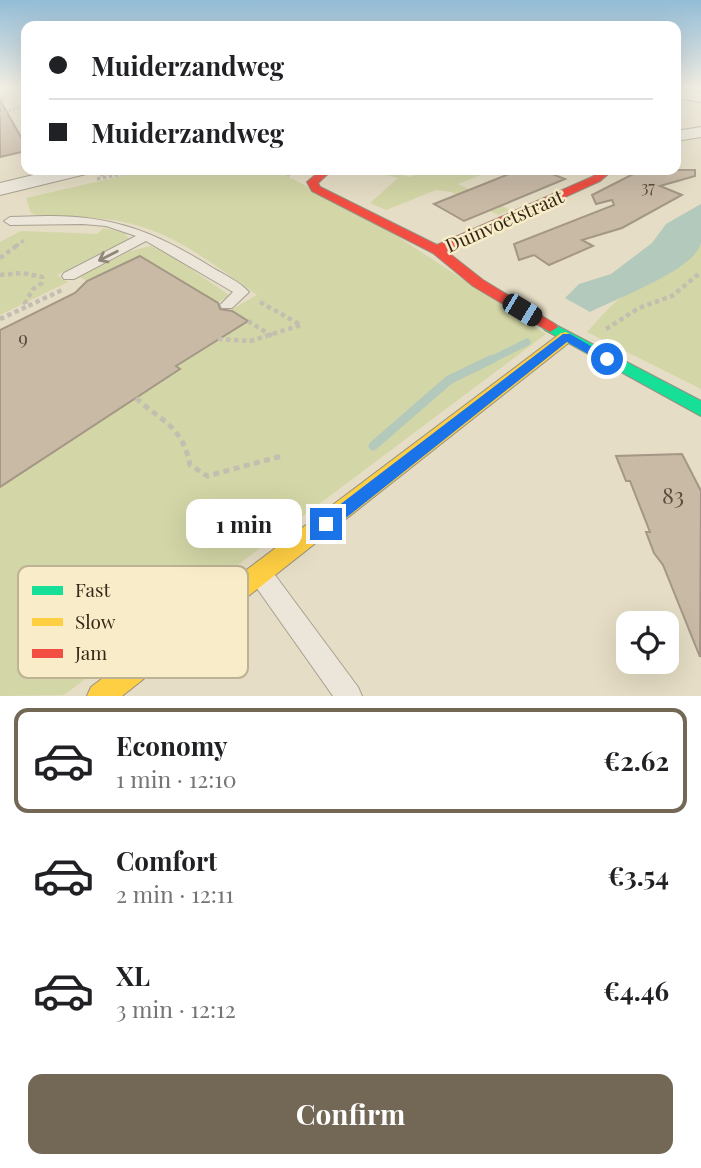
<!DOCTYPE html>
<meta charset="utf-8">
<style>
body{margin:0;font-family:"Playfair Display",serif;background:#f2f2f2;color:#202124;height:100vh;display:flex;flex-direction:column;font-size:26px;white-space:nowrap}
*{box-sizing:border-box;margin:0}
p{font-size:23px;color:#757577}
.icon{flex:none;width:38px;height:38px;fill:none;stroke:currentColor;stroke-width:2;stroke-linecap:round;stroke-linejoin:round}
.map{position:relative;height:696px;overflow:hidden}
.side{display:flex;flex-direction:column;background:#fff;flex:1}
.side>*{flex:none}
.hud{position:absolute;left:21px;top:21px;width:660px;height:154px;border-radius:14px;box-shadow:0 7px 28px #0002;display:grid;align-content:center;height:154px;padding:0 28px;background:#fff}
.fabs{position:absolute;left:616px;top:611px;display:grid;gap:14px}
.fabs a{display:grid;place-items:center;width:63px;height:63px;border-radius:14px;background:#fff;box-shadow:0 7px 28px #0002;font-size:35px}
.end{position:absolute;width:32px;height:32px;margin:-16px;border:9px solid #1a73e8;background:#fff;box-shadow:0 0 0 4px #fff}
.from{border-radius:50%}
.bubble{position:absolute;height:49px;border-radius:14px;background:#fff;box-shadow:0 7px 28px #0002;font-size:23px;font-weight:700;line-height:49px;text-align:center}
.car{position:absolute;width:21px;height:42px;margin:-21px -10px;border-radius:9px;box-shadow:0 0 5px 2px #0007;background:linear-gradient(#222 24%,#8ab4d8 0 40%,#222 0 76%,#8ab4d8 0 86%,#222 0)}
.hud b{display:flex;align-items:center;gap:24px;height:66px;font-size:26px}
.hud b+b{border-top:2px solid #e0e0e0}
.hud i{width:18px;height:18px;background:#202124}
ul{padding:12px 0 0;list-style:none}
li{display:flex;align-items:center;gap:21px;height:105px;margin:0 14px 10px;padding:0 14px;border:4px solid transparent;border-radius:14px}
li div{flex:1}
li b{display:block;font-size:26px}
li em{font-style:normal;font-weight:700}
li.current{border-color:#736755}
li>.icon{width:63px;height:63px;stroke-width:1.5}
.cta{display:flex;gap:14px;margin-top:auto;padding:14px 28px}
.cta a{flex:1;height:80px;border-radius:14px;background:#736755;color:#fff;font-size:28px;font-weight:700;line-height:80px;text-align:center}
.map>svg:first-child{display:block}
.green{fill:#d3d6a6}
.water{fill:#b3c9bc}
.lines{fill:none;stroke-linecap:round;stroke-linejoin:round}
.stream-far1{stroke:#b3c9bc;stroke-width:7}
.stream{stroke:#b3c9bc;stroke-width:9}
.building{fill:#c9baa6;stroke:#a49785;stroke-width:2}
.lane-casing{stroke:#a8a090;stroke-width:2}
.street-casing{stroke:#a8a090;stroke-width:2}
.fast-casing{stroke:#989080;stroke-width:2}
.slow-casing{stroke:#989080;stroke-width:2}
.jam-casing{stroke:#989080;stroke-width:2}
.path-far3{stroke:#c3beb0;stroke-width:2.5;stroke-dasharray:2.5 2;stroke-linecap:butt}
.path-far2{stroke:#c3beb0;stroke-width:3.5;stroke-dasharray:3.5 2.5;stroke-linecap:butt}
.path-far1{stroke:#c3beb0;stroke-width:4.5;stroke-dasharray:4.5 3.5;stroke-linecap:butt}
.path{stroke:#c3beb0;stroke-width:5;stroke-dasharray:6 4.5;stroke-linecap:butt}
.lane{fill:#ebe6d9;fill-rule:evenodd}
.street{fill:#ebe6d9;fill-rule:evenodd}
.fast{fill:#16e098;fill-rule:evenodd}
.slow{fill:#ffcf43;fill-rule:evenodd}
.jam{fill:#f24e42;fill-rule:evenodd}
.oneway{stroke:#908779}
.route{fill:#1a73e8}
.labels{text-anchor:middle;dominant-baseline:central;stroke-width:5;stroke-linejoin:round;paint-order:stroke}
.far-number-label{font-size:16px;fill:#5b4c3c}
.far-street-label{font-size:19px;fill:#362819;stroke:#f8edc8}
.number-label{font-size:19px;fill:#5b4c3c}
.near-number-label{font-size:23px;fill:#5b4c3c}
.key{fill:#f8edc8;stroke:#beb294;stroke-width:2}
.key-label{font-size:19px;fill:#362819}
</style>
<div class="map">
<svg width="701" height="696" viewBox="0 0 701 696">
<rect width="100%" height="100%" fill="#e5ddc5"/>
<!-- green -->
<g class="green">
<path d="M148,170H275L371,219L546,334L64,695L0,696V479L6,483L180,370L176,366L247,321L231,310L257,295C221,270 182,238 139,226C107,216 74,217 41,217L31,213L26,198Z"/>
<polygon points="363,170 383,170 410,177 426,170 493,170 458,184 510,210 498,215 451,192 436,190 386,210 370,203 398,178"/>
<polygon points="104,228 124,233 129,239 57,275 68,282 0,315 0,242 21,231 97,234"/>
<path d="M701,244V389L587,332C599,319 612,303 627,293C654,276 682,273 701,244Z"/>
<polygon points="151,246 169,254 229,295 217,303 140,256 87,281 80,277 130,251"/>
</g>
<!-- water -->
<path class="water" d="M701,204C701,216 701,231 701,243C695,270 615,299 590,312L565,298L579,284L611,274L652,243L666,224Z"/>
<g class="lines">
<!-- stream-far1 -->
<polyline class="stream-far1" points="489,361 527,342"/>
<!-- stream -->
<polyline class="stream" points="373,446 449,380 492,359"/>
</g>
<!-- building -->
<g class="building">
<polygon points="0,100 26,146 26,151 0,157"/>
<polygon points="519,170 542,170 565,179 464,221 434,204"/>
<polygon points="641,170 695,170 695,176 660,186 682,195 622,228 582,240 593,246 549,265 534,255 519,260 514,244 614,205 612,200 596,204 592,195"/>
<polygon points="140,256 218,303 220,309 232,311 248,321 176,366 180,369 0,487 0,330 75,293 87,281"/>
<polygon points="682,454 701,491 700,657 663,565 654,553 646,532 650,532 630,481 626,481 616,456"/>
</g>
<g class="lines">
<defs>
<g id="lane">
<path d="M46,216C114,215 157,233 213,268C225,275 240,282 249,292L232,308H222L220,305L233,292L146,241L74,279H64L62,276L64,273L136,236L106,226L83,224L10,225L4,221L10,217Z"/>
<polygon points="264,568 272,571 358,687 362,696 333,696 256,587 253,579 256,571"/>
</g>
<g id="street">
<polygon points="676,88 701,92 701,102 676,98"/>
<polygon points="701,127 701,137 676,141 676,131"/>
<polygon points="54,170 89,170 86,174 0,195 0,183"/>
</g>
<polygon id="fast" points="550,322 701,401 701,416 545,330 542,327"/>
<polygon id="slow" points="566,332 574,337 571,341 122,696 87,696 91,687 561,333"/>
<polygon id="jam" points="321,170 332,170 318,183 320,187 437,245 592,177 602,170 613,170 600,181 446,251 483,280 555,324 558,327 550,332 473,286 433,253 312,191 307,182"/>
</defs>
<!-- lane casing -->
<use href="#lane" class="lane-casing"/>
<!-- street casing -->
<use href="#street" class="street-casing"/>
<!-- fast casing -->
<use href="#fast" class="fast-casing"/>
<!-- slow casing -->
<use href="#slow" class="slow-casing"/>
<!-- jam casing -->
<use href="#jam" class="jam-casing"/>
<!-- path-far3 -->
<g class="path-far3">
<polyline points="18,88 26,94"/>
<polyline points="0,107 6,96 21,86"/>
<polyline points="0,114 26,105"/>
</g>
<!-- path-far2 -->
<g class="path-far2">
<polyline points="282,170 291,177"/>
<polyline points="100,175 122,170"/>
<polyline points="97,179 141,170"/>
<polyline points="16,246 26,239"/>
</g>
<!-- path-far1 -->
<g class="path-far1">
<polyline points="0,258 19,244"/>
<polyline points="0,275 22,273 42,277 42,283 33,289 25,303 28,306 62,290"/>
<polyline points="0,319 28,306"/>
<polyline points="248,321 272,336"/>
<polyline points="606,329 639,308 672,296 701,272"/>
<polyline points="218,339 250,341 301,325 258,301"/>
</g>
<!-- path -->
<path class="path" d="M136,398C163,423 182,425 190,465L207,476L282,456"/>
<!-- lane -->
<use href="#lane" class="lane"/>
<!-- street -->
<use href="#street" class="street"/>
<!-- fast -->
<use href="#fast" class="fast"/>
<!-- slow -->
<use href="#slow" class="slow"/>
<!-- jam -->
<use href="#jam" class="jam"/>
</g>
<!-- one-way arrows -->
<defs><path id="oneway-shaft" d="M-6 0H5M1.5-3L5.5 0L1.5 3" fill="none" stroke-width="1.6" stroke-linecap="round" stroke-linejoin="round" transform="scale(1.75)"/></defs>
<use class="oneway" href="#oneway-shaft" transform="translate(108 256) rotate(153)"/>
<!-- sky -->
<linearGradient id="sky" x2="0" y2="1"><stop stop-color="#93bcd6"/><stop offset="0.47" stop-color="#f3f0e5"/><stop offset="1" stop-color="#f3f0e5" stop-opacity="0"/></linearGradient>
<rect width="701" height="184" fill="url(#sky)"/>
<!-- route -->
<polygon class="route" points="563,334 570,334 613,359 603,362 567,342 332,529 321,529 321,519"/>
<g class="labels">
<!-- far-number labels -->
<g class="far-number-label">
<text x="648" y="186">37</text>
</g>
<!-- far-street labels -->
<g class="far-street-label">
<text transform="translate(504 220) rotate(-24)">Duinvoetstraat</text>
</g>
<!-- number labels -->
<g class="number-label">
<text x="23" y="337">9</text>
</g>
<!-- near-number labels -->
<g class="near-number-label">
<text x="673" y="494">83</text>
</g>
</g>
<!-- legend -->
<rect x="18" y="566" width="230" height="112" rx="10" class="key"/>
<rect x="32" y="586" width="31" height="9" fill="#16e098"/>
<rect x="32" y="618" width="31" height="8" fill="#ffcf43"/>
<rect x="32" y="649" width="31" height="9" fill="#f24e42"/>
<g class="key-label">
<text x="75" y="597">Fast</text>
<text x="75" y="629">Slow</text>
<text x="75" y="660">Jam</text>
</g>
</svg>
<div class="fabs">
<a><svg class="icon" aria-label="locate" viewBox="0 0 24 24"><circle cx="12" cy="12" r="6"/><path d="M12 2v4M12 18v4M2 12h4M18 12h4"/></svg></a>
</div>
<i class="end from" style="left:607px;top:359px"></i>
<i class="end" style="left:326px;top:524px"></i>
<div class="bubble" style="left:186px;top:499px;width:116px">1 min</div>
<i class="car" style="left:522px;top:310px;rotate:121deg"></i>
<div class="hud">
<b><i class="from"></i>Muiderzandweg</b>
<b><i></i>Muiderzandweg</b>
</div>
</div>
<section class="side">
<ul>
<li class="current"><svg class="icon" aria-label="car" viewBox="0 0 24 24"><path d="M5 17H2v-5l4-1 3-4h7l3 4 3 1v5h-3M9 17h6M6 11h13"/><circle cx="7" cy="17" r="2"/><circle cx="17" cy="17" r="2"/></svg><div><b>Economy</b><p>1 min · 12:10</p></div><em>€2.62</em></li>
<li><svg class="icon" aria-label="car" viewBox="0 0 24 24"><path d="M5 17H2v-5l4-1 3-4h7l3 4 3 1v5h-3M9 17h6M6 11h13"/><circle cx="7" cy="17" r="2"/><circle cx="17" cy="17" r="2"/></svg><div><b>Comfort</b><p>2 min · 12:11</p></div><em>€3.54</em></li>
<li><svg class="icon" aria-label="car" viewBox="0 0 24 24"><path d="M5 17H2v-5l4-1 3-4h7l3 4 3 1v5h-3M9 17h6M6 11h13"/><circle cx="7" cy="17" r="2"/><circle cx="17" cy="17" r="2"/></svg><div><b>XL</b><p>3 min · 12:12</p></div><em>€4.46</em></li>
</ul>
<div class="cta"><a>Confirm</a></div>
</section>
